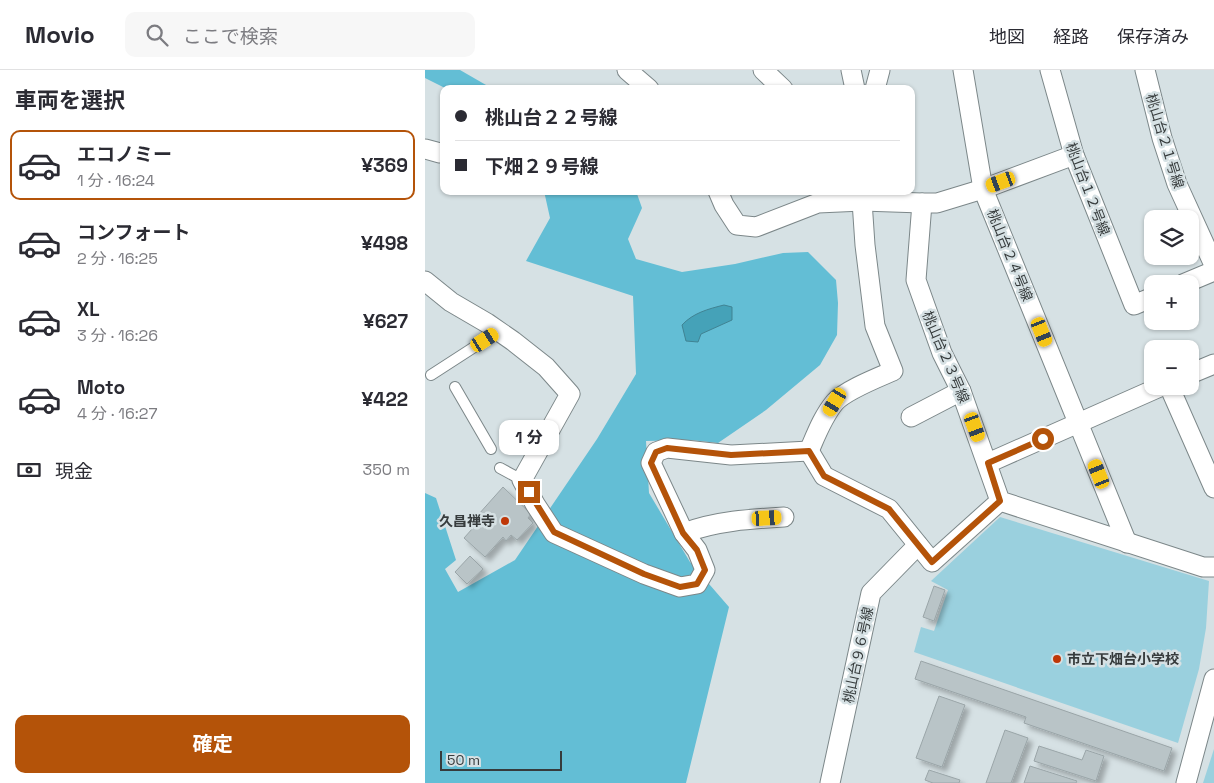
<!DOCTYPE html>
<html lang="ja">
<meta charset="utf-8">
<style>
body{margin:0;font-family:"Space Grotesk","Noto Sans JP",sans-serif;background:#f7f7f7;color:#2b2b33;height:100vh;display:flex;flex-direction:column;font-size:19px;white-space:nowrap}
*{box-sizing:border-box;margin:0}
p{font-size:16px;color:#7c7c81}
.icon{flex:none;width:28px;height:28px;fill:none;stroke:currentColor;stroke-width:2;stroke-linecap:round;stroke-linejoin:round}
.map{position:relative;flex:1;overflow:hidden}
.drawer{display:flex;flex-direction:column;background:#fff;width:425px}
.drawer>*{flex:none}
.top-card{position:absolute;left:15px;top:15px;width:475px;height:110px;border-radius:10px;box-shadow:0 1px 4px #0004;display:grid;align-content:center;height:110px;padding:0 15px;background:#fff}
.controls{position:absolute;left:719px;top:140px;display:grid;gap:10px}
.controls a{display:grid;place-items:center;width:55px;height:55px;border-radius:10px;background:#fff;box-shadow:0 1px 4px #0004;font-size:25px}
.scale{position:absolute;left:15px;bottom:12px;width:122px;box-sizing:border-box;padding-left:5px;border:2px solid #363b3c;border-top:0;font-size:14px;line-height:18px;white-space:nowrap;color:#363b3c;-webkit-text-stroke:4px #d6e1e4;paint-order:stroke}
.end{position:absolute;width:22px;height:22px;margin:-11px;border:6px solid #b45309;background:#fff;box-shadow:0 0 0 2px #fff}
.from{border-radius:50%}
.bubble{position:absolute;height:35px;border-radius:10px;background:#fff;box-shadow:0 1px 4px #0004;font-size:16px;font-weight:700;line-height:35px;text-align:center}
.car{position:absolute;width:15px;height:30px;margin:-15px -8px;border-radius:6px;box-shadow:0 0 4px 1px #0007;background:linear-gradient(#f5c518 24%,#345 0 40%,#f5c518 0 76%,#345 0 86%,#f5c518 0)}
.top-card b{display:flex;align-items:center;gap:18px;height:48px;font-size:19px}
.top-card b+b{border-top:1px solid #e1e1e2}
.top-card i{width:12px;height:12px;background:#2b2b33}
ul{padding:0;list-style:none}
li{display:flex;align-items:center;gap:15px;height:70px;margin:0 10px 8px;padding:0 5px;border:2px solid transparent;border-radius:10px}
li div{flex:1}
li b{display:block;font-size:19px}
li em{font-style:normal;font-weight:700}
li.on{border-color:#b45309}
li>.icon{width:45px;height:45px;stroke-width:1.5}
h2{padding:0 15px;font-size:22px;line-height:60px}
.pay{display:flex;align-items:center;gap:12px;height:55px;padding:0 15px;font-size:19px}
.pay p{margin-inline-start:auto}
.button{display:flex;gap:10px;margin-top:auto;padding:10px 15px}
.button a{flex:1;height:58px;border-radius:10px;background:#b45309;color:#fff;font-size:20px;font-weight:700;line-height:58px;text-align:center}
header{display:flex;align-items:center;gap:30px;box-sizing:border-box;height:70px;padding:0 25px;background:#fff;border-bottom:1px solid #e1e1e2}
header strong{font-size:24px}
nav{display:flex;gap:28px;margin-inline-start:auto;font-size:18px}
.search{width:350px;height:45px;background:#f7f7f7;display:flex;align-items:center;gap:12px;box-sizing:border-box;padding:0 18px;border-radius:10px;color:#7c7c81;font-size:19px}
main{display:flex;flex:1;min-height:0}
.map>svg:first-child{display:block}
.green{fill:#9ad0de}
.forest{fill:#63bed5}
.water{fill:#45a2b8;stroke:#408393}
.building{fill:#b9c4c7;stroke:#9aa5a8;filter:url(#shadow)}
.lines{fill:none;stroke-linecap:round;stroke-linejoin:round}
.service-casing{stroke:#7c8789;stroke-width:12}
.minor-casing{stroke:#7c8789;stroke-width:21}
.service{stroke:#fff;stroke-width:10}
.minor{stroke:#fff;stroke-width:19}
.route{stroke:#b45309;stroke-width:6}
.poi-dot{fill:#bf3707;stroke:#d6e1e4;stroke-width:2}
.labels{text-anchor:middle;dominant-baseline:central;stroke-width:5;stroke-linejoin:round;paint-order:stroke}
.street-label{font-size:14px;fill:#363b3c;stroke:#d6e1e4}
.poi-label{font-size:14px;font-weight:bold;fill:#363b3c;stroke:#d6e1e4;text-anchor:end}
</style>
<header>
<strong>Movio</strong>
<div class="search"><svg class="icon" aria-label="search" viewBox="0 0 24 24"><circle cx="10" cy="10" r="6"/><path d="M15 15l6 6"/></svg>ここで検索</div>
<nav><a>地図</a><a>経路</a><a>保存済み</a></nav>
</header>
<main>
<section class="drawer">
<h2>車両を選択</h2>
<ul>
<li class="on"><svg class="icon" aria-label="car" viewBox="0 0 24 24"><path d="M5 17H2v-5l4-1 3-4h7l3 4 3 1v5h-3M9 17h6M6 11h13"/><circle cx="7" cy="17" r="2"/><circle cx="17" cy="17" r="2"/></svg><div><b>エコノミー</b><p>1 分 · 16:24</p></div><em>¥369</em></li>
<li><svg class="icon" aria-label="car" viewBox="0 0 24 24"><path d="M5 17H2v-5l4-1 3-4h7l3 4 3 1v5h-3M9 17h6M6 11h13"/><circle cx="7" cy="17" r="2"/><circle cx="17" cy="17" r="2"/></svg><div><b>コンフォート</b><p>2 分 · 16:25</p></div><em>¥498</em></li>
<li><svg class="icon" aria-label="car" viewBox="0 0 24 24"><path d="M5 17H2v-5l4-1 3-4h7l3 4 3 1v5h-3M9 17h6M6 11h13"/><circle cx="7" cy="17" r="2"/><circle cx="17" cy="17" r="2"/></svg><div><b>XL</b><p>3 分 · 16:26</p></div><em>¥627</em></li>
<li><svg class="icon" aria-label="car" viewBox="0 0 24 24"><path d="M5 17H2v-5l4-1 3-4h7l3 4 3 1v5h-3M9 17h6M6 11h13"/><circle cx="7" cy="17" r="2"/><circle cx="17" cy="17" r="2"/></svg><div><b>Moto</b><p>4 分 · 16:27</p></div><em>¥422</em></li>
</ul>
<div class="pay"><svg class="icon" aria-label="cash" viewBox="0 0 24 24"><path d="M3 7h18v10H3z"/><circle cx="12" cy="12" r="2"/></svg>現金<p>350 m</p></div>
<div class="button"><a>確定</a></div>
</section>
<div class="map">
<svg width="789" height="713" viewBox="0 0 789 713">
<defs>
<filter id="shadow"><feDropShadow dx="4.5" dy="4.5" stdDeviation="2.5" flood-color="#0004"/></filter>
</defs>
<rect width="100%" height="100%" fill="#d6e1e4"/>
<!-- green -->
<g class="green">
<polygon points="575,447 784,511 781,558 774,599 753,673 489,582 496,557 509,561 523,520 506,511"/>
<polygon points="789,679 789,713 778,713"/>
</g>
<!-- forest -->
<g class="forest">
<polygon points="0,0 35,0 68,19 22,19 0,8"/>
<polygon points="119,121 211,121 217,138 203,169 211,189 257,202 310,194 358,183 383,182 411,210 413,233 412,265 395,295 341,340 293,373 266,370 221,371 224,423 265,492 304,537 261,713 0,713 0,423 11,428 31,490 20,499 33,522 90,490 172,369 211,304 208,226 101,191 125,148"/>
</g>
<!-- water -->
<path class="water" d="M299,235L307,237V250L276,264L273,272L261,271L257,255C268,243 283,239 299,235Z"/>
<!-- building -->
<g class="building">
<polygon points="78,417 106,444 103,448 108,453 92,470 86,465 81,471 78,467 60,487 39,468 56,449 53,445"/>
<polygon points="45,486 58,499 42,514 30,502"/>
<polygon points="509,516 520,520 509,551 498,547"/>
<polygon points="496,591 747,678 739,701 599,653 601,647 490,609"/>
<polygon points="514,626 540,635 517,697 491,688"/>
<polygon points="580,660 603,668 586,713 561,713"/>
<polygon points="614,676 657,690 661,680 679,686 671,711 609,691"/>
<polygon points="605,696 652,711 651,713 599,713"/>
<polygon points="504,700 535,710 534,713 508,713 500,710"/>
</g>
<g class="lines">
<defs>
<g id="service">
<polyline points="6,305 74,261"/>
<polyline points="30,317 66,379"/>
<polyline points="75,398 97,410"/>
</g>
<g id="minor">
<polyline points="202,0 224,19"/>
<polyline points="338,0 358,19"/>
<polyline points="426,0 430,19"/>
<polyline points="538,0 558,119 702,473"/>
<polyline points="625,0 649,85 709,235 728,227"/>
<polyline points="720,0 737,68 752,114 789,195"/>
<polyline points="450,19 455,0"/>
<polyline points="0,79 15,83"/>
<polyline points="649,85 558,119 512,133 497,133 491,210 517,283 536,321 575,431 778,497 789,497"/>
<polyline points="293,121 299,135 312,155 331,157 393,133 437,131 497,133"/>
<polyline points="0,211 26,232 62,253 88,271 121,297 145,324 97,410 110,434 129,463 219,504 255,517 272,514 280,500 272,480 259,463 226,393 231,382 242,378 306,385 384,381"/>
<polyline points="758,214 789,201"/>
<polyline points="765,304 789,294"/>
<polyline points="744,316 789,418"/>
<polyline points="486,347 536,321"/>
<path d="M384,381C391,365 398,346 410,332C421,320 452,308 468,301L450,256L440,175L437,131"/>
<polyline points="384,381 399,406 464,439 507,492 575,431"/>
<polyline points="563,393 737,316"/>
<path d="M259,463C291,451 325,449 359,447"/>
<polyline points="405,713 446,523 493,475"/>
<polyline points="761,713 789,609"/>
</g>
</defs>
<!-- service casing -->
<use href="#service" class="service-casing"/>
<!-- minor casing -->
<use href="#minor" class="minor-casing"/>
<!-- service -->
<use href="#service" class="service"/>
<!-- minor -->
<use href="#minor" class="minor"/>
</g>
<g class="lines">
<!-- route -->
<polyline class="route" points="104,422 129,462 219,504 255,517 272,514 280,500 272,480 258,463 226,393 231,382 242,378 306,385 384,381 399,406 464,439 507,492 575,431 563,393 618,369"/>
</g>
<!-- markers -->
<g class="poi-dot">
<circle cx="80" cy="451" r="5"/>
<circle cx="632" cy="589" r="5"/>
</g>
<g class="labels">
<!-- street labels -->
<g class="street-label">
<text transform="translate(740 71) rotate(73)">桃山台２１号線</text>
<text transform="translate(663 119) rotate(69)">桃山台１２号線</text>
<text transform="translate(585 185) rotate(68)">桃山台２４号線</text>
<text transform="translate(521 287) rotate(67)">桃山台２３号線</text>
<text transform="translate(433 585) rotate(-78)">桃山台９６号線</text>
</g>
<!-- poi labels -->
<g class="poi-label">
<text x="70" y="451">久昌禅寺</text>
<text x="642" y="589" text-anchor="start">市立下畑台小学校</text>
</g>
</g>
</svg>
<div class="controls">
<a><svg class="icon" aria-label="layers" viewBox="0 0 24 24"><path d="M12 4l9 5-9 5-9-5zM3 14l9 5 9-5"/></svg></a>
<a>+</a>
<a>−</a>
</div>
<div class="scale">50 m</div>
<i class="end from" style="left:618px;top:369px"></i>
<i class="end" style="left:104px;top:422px"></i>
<div class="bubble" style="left:74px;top:350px;width:60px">1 分</div>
<i class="car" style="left:576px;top:112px;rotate:250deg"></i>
<i class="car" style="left:617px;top:262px;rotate:158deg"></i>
<i class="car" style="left:60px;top:270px;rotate:57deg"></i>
<i class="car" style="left:410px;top:332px;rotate:211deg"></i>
<i class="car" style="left:550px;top:357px;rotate:160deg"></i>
<i class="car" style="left:674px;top:404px;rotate:338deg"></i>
<i class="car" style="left:342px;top:448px;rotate:87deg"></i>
<div class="top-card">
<b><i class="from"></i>桃山台２２号線</b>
<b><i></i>下畑２９号線</b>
</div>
</div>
</main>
